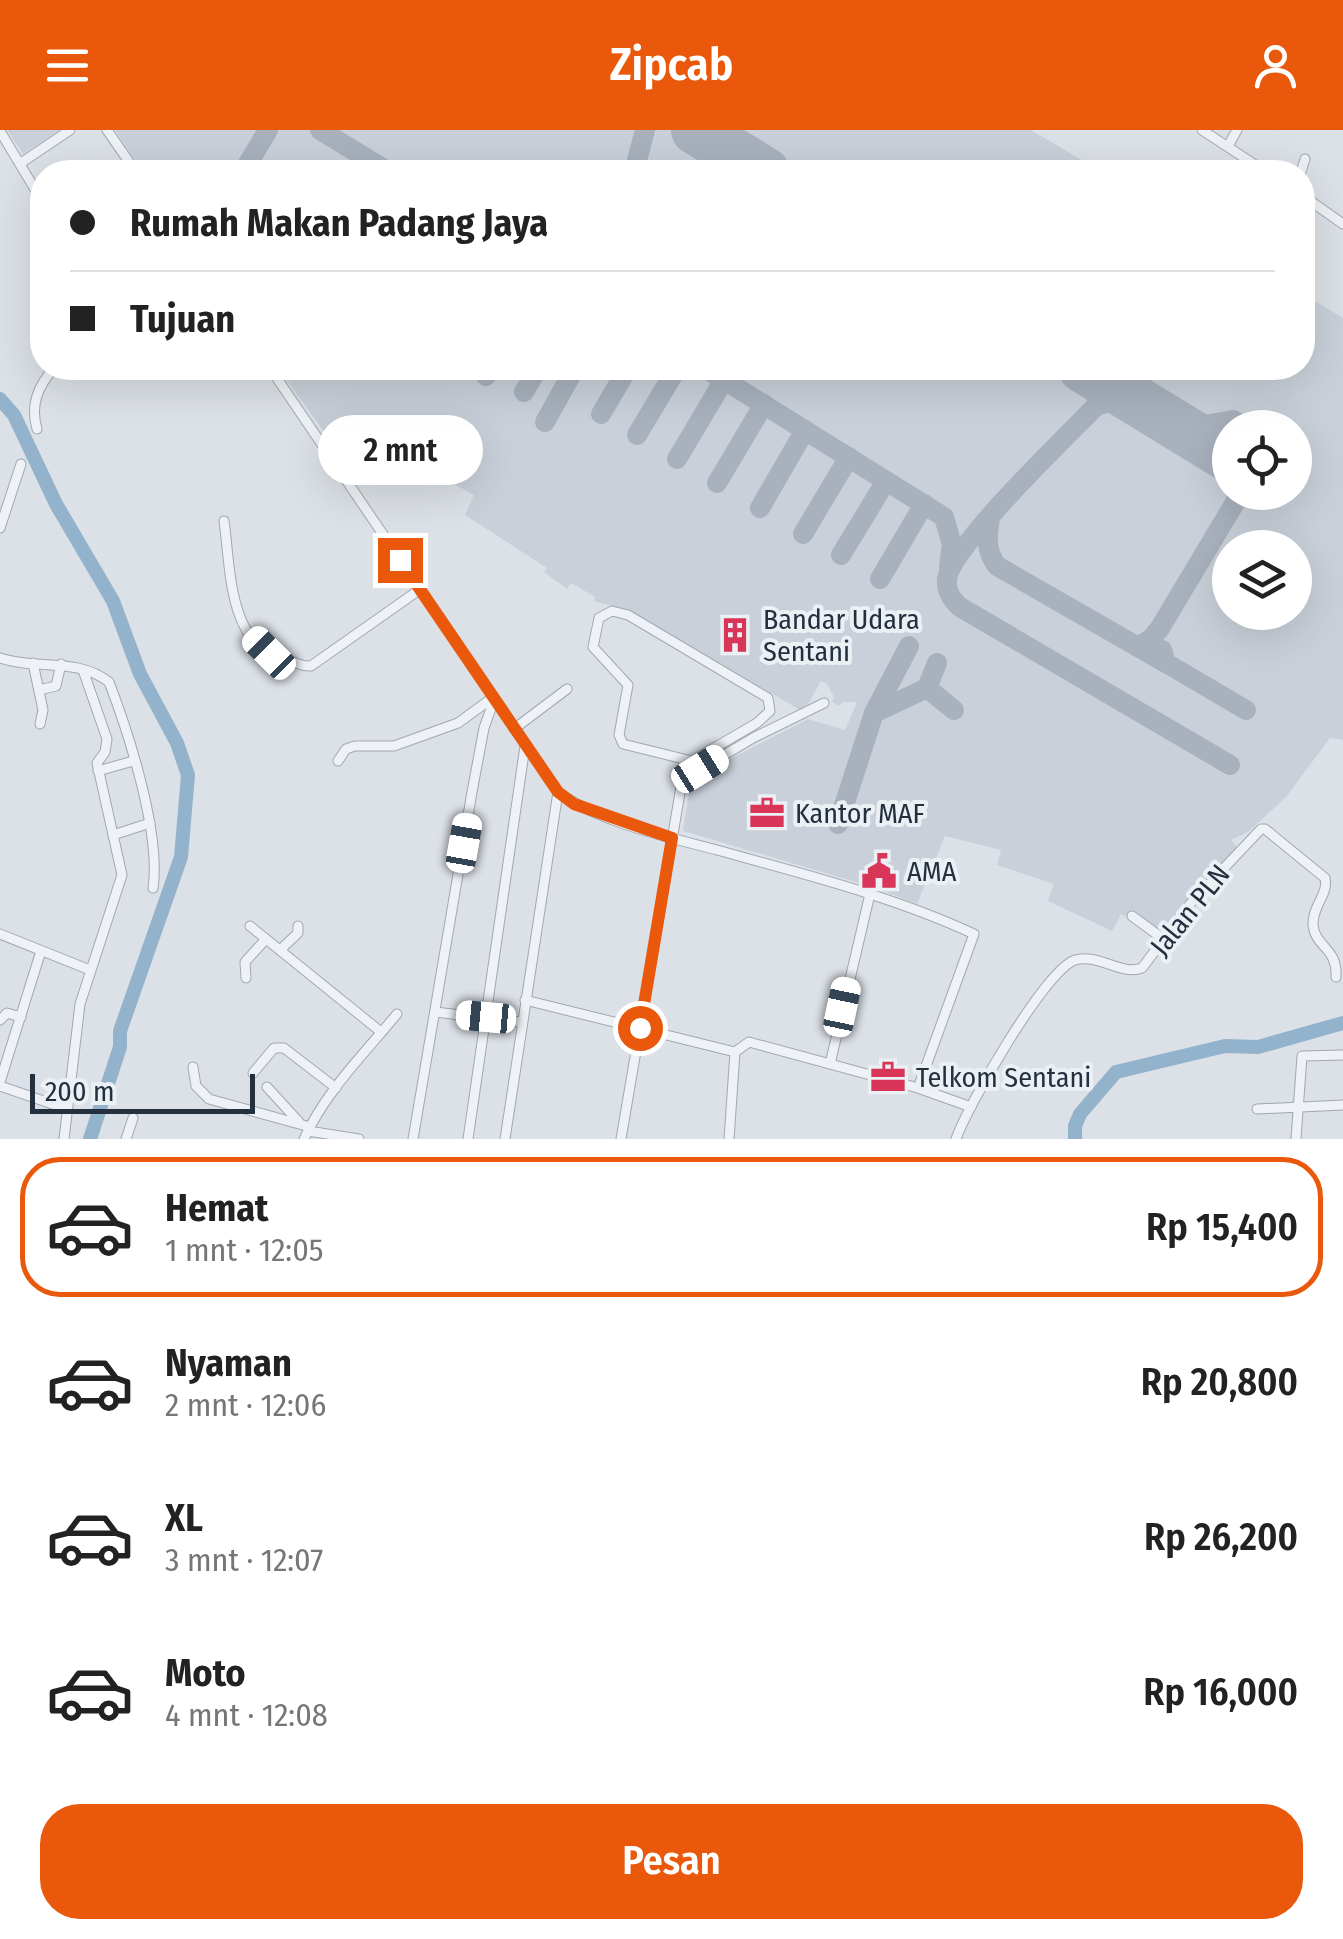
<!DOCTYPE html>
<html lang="id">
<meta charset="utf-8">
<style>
body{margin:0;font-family:"Fira Sans Condensed",sans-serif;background:#f6f6f6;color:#222;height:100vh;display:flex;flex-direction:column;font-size:38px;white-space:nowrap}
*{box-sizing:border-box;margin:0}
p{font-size:32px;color:#767676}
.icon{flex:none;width:55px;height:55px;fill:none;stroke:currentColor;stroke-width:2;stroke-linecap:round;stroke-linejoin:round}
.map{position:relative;height:1009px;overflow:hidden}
.details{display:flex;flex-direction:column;background:#fff;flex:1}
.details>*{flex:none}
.hud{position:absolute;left:30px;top:30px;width:1285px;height:220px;border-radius:40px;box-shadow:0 10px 40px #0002;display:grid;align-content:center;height:220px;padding:0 40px;background:#fff}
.controls{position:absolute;left:1212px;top:280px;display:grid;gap:20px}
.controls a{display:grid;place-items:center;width:100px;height:100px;border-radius:50%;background:#fff;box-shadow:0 10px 40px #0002;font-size:50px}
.scale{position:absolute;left:30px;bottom:25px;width:225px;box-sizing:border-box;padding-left:10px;border:5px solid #24303e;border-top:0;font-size:28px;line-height:35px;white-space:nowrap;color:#24303e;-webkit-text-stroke:8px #ebf0f5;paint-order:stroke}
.end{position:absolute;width:45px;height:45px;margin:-22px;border:12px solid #ea580c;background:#fff;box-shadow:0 0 0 5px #fff}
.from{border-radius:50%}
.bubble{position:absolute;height:70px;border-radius:35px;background:#fff;box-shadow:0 10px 40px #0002;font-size:32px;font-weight:600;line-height:70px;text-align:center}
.car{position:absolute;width:30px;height:60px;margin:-30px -15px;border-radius:12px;box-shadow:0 0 8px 2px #0007;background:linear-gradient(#fff 24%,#345 0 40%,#fff 0 76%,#345 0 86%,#fff 0)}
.hud b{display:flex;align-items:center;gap:35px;height:95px;font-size:38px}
.hud b+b{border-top:2px solid #e0e0e0}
.hud i{width:25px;height:25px;background:#222}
ul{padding:18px 0 0;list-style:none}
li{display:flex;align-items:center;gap:30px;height:140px;margin:0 20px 15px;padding:0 20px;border:5px solid transparent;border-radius:40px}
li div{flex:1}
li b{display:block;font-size:38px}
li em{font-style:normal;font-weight:600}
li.active{border-color:#ea580c}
li>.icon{width:90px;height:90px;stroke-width:1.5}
.primary-button{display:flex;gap:20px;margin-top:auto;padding:20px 40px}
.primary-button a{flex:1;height:115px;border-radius:40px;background:#ea580c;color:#fff;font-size:40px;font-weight:600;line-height:115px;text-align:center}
header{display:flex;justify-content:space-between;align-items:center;height:130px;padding:0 40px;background:#ea580c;color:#fff;font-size:45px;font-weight:600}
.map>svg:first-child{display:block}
.built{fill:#c9d0d9;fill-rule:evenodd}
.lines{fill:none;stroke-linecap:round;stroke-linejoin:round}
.river{stroke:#93b2cb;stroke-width:14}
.taxiway{stroke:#a8b1bc;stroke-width:20}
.runway{stroke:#a8b1bc;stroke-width:50}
.street-casing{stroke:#a1a8b1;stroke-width:11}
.street{stroke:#eef1f5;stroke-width:9}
.route{stroke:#ea580c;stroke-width:12}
.labels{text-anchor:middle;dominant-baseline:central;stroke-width:8;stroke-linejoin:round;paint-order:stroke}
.poi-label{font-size:28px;fill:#24303e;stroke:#ebf0f5;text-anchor:start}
.street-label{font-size:28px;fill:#24303e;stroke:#ebf0f5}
</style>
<header><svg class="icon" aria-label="menu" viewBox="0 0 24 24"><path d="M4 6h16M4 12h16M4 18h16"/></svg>Zipcab<svg class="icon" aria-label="person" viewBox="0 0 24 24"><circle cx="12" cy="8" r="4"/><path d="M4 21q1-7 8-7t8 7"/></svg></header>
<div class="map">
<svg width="1343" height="1009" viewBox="0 0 1343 1009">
<rect width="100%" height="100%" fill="#dce1e7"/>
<!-- built -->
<g class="built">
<polygon points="7,0 60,0 23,24"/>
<polygon points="115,0 1031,0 1102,42 143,42"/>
<path d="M1303,164L1343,188V610L1330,608L1286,667L1248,702L1231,710L1238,718L1159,804L1121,784L1112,801L1048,771L1054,754L997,735L1001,720L945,706L917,774L873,757L683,701L691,649L808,589L845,600L857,572H843L839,576L832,572L834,567L827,554L821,551L809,573L800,580L630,481L594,471L595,467L571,453L567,459L544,442L547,438L465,385L474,365L424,338L392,312L375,329L370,322L349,336L278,238H1302ZM1230,298H1295V362H1230ZM1230,418H1295V482H1230Z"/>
</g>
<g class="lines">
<!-- river -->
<g class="river">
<polyline points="0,269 14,285 56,374 113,471 140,544 177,613 188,645 181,727 120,901 120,917 90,1009"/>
<polyline points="1075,1009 1075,996 1080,984 1116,942 1225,916 1258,917 1343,893"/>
</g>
<!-- taxiway -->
<g class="taxiway">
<polyline points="320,0 389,42"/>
<polyline points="243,42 268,0"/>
<polyline points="634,42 645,0"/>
<polyline points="705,238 944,387 952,415 949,436"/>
<polyline points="1093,244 1100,261 1096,276"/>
<polyline points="486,246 491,238"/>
<polyline points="524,262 538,238"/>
<path d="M1140,273L1119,269L1096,276C1068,305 951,417 947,449C946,461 951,469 960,477L1230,635"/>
<polyline points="601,284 628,238"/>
<polyline points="545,292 575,238"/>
<polyline points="1182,299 1233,290 1250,298"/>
<polyline points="637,305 677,238"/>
<polyline points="1224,324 1230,335"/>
<polyline points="677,329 724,250"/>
<polyline points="717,353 764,274"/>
<polyline points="760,378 805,300"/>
<path d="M990,388C987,407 985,420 997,436L1166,533"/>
<polyline points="803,404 849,327"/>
<polyline points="841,425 886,351"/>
<polyline points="880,449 924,374"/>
<polyline points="1138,517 1152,508 1160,498 1236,371 1237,362"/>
<polyline points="1162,520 1166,533 1246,580"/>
<polyline points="937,533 927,558 954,580"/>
<polyline points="874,583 927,558"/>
<polyline points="838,694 874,583 909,516"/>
</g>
<!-- runway -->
<g class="runway">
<polyline points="696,0 765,42"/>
<polyline points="1083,238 1230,328"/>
</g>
<defs>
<g id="street">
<polyline points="107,0 136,42"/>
<polyline points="1202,0 1266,42"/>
<polyline points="0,1 42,71"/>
<polyline points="1228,16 1237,0"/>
<polyline points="21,33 70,0"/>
<polyline points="1301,42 1305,29"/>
<polyline points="1302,65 1343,94"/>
<path d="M270,238L558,662C599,692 668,707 717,720C803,744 892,766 974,804L918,958"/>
<path d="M37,299C30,275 38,256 54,238"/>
<path d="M224,391C231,438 227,519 289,531C299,533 302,537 311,536L419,460"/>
<polyline points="0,398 21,334"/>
<polygon points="612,481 628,485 768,568 770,581 757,593 692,631 623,614 619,605 628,555 593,517 599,488"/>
<path d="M0,528C35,540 77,527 109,552C129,604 161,704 153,758"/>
<polyline points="33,533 43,580 40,594"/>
<polyline points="39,560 56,556 61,534"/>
<polyline points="514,599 567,559"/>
<polyline points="338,631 346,619 355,616 394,616 458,593 491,569"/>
<polyline points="98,641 133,631"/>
<polyline points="684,649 753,608 824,573"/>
<polyline points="113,705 150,693"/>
<polyline points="1132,786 1162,808"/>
<polyline points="250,796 381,902"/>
<polyline points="0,804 90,840"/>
<polyline points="280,820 298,803 298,796"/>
<polyline points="246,848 245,832 266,809"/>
<polyline points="525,870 735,922"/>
<polyline points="435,882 521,892"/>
<polyline points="0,890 7,883 21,887"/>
<polyline points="830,934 870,764"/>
<polyline points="193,937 196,956 209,969 310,997"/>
<polyline points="253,943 274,918 284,918 336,958"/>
<polyline points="0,952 41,821"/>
<polyline points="0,956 67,979"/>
<polyline points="267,957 299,992"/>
<polyline points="1257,979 1343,975"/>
<polyline points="308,1001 359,1009"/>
<polyline points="64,1009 80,874 122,745 97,633 105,622 107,609 83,540"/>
<polyline points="126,1009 133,988"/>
<path d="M304,1009C326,961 364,924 397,884"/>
<polyline points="413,1009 472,662 484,598 494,570"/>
<polyline points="468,1009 525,616"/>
<polyline points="505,1009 558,662"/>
<polyline points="621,1009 682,651 692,631"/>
<polyline points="729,1009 735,922 749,912 918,958 971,977"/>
<path d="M956,1009C967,977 1045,840 1075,830C1098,823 1121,846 1142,838L1191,773L1261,699H1265L1325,748C1329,764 1312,776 1313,795C1315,817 1338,818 1336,847"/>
<polyline points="1296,1009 1302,926 1343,925"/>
</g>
</defs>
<!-- street casing -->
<use href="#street" class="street-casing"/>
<!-- street -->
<use href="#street" class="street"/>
</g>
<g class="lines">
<!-- route -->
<polyline class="route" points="400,430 558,662 574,674 672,708 640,898"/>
</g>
<!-- icons -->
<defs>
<symbol id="building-bare" viewBox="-9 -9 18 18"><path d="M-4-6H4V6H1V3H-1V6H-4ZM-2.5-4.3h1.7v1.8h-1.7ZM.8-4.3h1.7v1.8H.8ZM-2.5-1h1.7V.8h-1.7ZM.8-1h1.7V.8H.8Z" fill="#d83559" stroke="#ebf0f5" stroke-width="2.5" paint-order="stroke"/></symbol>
<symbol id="office-bare" viewBox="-9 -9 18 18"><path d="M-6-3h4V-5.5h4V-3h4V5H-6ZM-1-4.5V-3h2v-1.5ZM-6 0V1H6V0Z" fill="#d83559" stroke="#ebf0f5" stroke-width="2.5" paint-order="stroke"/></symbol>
<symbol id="civic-bare" viewBox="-9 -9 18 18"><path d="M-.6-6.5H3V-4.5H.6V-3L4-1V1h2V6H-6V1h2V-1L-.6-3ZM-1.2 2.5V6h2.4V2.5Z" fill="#d83559" stroke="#ebf0f5" stroke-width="2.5" paint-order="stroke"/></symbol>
</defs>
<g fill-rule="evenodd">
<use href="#building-bare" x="710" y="480" width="50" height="50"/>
<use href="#office-bare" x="742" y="658" width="50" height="50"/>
<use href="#civic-bare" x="854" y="716" width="50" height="50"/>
<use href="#office-bare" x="863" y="922" width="50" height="50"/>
</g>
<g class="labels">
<!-- poi labels -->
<g class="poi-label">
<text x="763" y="489">Bandar Udara<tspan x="763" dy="32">Sentani</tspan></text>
<text x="795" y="683">Kantor MAF</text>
<text x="907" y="741">AMA</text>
<text x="916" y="947">Telkom Sentani</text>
</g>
<!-- street labels -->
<g class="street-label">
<text transform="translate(1190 780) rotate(-51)">Jalan PLN</text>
</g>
</g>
</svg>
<div class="controls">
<a><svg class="icon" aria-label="locate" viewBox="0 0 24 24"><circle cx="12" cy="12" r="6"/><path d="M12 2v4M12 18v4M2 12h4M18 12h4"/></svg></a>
<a><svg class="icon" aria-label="layers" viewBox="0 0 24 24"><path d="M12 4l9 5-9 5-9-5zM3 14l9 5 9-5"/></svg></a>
</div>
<div class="scale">200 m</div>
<i class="end from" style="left:640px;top:898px"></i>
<i class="end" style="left:400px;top:430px"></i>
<div class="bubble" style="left:318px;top:285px;width:165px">2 mnt</div>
<i class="car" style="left:269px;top:523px;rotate:315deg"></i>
<i class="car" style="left:700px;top:639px;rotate:58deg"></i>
<i class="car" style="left:464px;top:713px;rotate:10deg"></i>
<i class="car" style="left:842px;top:877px;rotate:12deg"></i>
<i class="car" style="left:486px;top:887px;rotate:275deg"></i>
<div class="hud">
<b><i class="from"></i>Rumah Makan Padang Jaya</b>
<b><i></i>Tujuan</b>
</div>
</div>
<section class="details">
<ul>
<li class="active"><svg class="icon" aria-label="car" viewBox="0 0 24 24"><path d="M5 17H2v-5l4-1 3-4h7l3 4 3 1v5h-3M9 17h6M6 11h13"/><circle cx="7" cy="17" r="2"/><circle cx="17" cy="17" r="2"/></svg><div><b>Hemat</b><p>1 mnt · 12:05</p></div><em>Rp 15,400</em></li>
<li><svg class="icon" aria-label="car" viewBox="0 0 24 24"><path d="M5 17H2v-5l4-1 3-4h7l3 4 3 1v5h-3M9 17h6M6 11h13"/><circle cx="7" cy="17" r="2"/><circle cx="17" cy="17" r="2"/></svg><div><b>Nyaman</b><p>2 mnt · 12:06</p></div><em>Rp 20,800</em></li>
<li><svg class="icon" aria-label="car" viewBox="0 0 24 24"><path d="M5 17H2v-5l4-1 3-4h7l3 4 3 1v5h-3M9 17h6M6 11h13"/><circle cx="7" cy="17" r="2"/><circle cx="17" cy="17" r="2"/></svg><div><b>XL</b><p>3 mnt · 12:07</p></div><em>Rp 26,200</em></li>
<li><svg class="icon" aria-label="car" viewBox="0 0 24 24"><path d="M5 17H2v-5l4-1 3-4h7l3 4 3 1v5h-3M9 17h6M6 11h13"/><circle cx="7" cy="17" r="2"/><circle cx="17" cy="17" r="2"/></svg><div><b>Moto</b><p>4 mnt · 12:08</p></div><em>Rp 16,000</em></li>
</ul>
<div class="primary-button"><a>Pesan</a></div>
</section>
